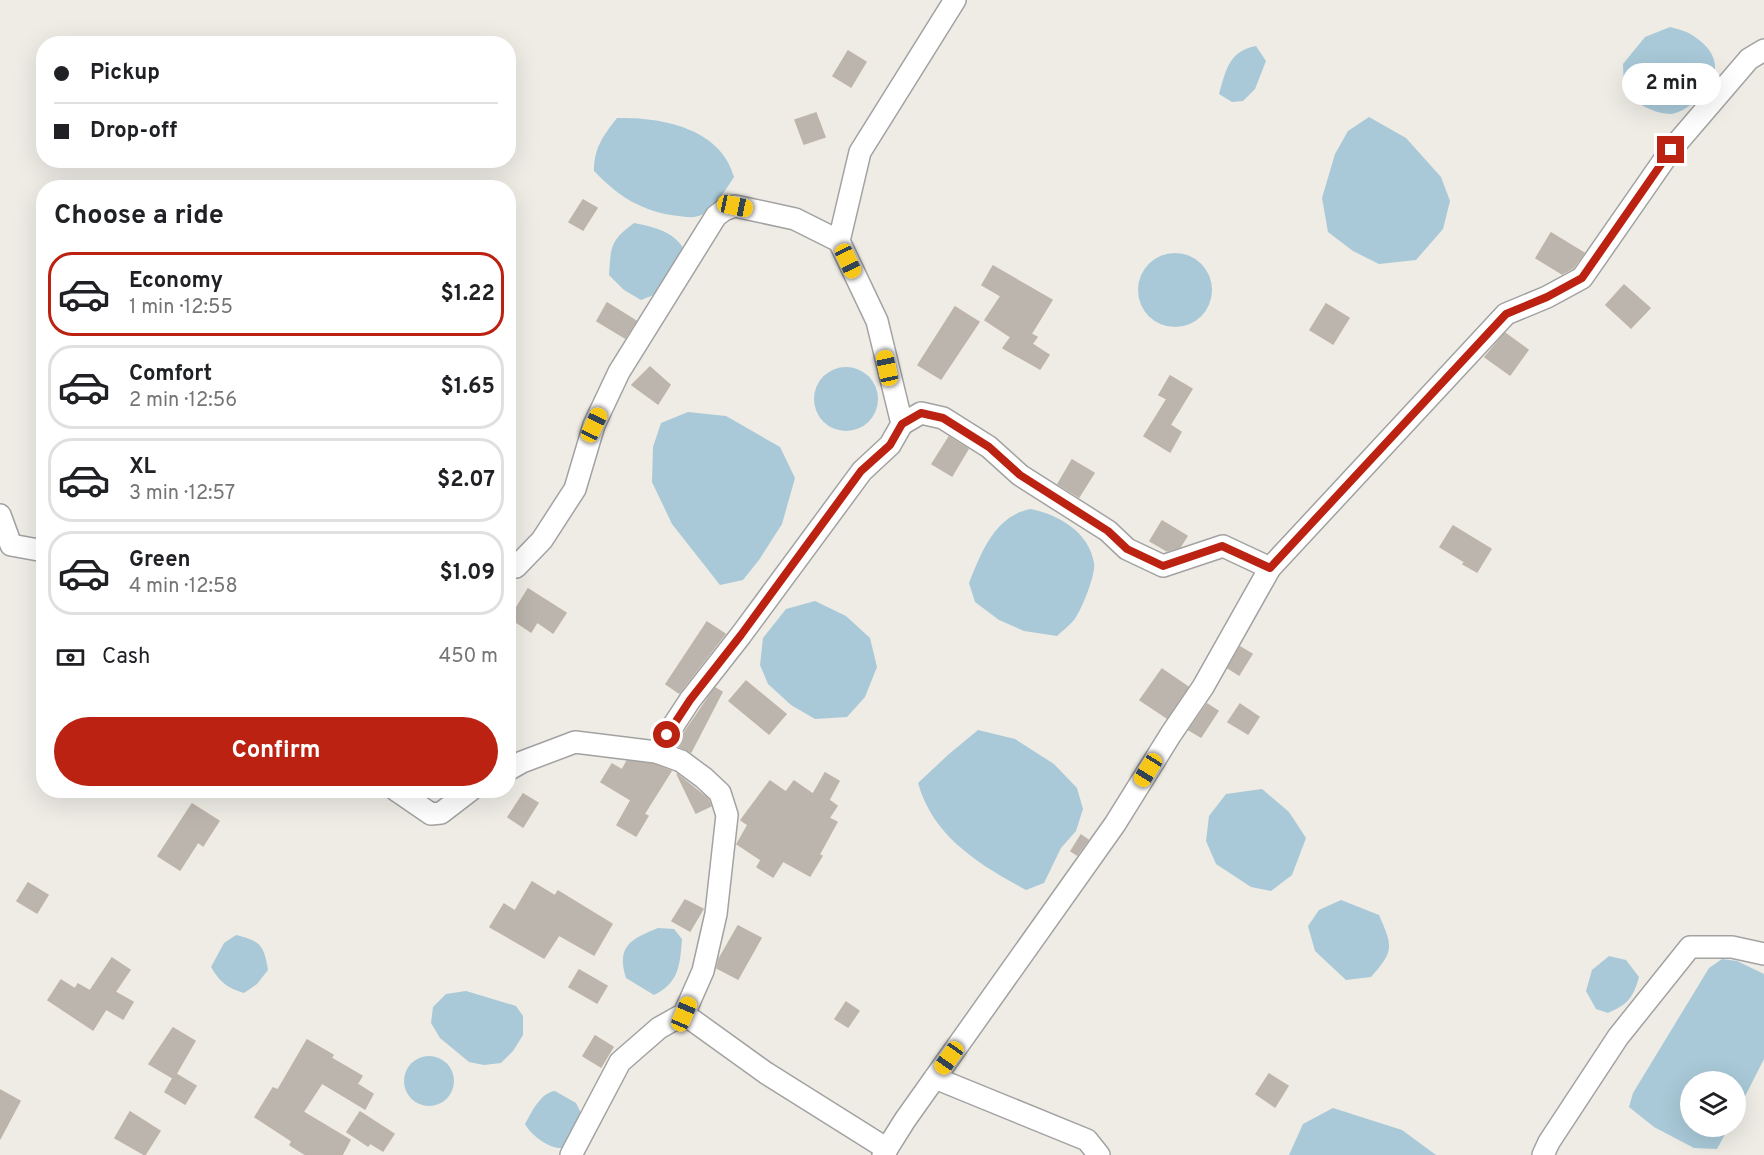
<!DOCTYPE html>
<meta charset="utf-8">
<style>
body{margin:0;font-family:Overpass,sans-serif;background:#f6f6f6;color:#202124;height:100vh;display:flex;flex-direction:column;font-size:22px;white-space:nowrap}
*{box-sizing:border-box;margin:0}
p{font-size:20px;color:#757577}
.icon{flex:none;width:33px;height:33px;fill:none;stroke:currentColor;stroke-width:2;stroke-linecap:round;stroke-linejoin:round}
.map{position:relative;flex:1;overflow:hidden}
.details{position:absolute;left:36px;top:180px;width:480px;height:618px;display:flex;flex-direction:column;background:#fff;border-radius:24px;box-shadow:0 6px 24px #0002}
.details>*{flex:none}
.guide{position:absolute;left:36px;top:36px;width:480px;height:132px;border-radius:24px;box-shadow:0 6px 24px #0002;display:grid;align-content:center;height:132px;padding:0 18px;background:#fff}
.fabs{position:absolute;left:1680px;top:1071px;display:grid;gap:12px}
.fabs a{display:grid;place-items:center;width:66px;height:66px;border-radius:50%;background:#fff;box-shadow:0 6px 24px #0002;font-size:30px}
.end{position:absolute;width:27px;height:27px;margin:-14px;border:8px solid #b21;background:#fff;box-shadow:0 0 0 3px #fff}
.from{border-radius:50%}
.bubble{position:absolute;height:42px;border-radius:21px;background:#fff;box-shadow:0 6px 24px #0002;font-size:20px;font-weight:700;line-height:42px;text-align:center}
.car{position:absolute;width:18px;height:36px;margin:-18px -9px;border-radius:8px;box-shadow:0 0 4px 2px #0007;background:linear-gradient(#f5c518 24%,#345 0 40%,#f5c518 0 76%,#345 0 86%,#f5c518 0)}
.guide b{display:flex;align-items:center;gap:21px;height:57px;font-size:22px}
.guide b+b{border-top:2px solid #e0e0e0}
.guide i{width:15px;height:15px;background:#202124}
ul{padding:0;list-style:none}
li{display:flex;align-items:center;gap:18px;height:84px;margin:0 12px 9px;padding:0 6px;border:3px solid #e0e0e0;border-radius:24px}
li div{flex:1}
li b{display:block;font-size:22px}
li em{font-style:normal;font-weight:700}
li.current{border-color:#b21}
li>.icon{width:54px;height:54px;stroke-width:1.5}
h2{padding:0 18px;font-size:27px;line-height:72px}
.pay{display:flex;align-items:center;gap:15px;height:66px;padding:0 18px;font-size:22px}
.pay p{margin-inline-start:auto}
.cta{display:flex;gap:12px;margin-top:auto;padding:12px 18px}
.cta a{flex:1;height:69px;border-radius:36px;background:#b21;color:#fff;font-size:24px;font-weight:700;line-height:69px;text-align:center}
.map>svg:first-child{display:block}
.water{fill:#a9c9d8}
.building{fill:#bbb5ae;stroke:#bfb4a9;stroke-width:1.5}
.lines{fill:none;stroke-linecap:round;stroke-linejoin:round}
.street-casing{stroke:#a2a2a2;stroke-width:24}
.street{stroke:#fff;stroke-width:21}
.route{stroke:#b21;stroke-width:8}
</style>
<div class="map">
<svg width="1764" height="1155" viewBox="0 0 1764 1155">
<rect width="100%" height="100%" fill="#eeece5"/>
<!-- water -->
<g class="water">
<path d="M1670,27C1677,29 1686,31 1692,35C1724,55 1721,80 1694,102C1689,107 1677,114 1670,114C1651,113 1638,103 1624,93L1623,64L1645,37Z"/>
<path d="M1256,46L1266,61L1255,89L1243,101L1232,102L1219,94C1226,70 1229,51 1256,46Z"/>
<polygon points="1369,117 1406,138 1441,177 1450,201 1443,229 1416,260 1379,264 1353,251 1328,232 1322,198 1335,154 1348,131"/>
<path d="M617,118C661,117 721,128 734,177C726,189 716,206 705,213C696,219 687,217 678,216C642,212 618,196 594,171C594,148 603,136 617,118Z"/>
<path d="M634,223C654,227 673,231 684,249L664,291L641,300L624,290L609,275C611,246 610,241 634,223Z"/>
<circle cx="1175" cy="290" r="37"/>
<circle cx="846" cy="399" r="32"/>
<polygon points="688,412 726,416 780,447 795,478 782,524 759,560 743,580 720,585 672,524 652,482 653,447 661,423"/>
<path d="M1031,509C1059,515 1089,532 1094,563C1096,575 1081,611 1074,620C1069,626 1062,631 1057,636L1024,631L999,620L975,602L969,583C981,553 995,515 1031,509Z"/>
<polygon points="815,601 846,616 870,638 877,667 865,697 847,717 815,719 791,705 768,684 760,665 763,638 786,609"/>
<path d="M978,730L1015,739L1054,764L1077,788L1083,809L1076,831L1061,848L1044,883L1026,890C980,865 933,837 918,783L949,754Z"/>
<polygon points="1262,789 1289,812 1306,838 1292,875 1271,891 1251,887 1216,864 1206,841 1209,816 1226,794"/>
<path d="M1341,900L1379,915C1393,947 1394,951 1371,977L1346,980L1315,951L1308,926L1319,910Z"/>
<path d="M658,928L674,929L682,939C680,965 679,983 654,995L626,978C616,946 631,939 658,928Z"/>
<path d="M236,935C261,941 264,946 268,970L257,984L244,993C227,988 220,982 211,967L224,943Z"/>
<path d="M1609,956L1626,960L1639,977C1633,998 1628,1004 1608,1013L1596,1009L1586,991L1592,970Z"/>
<polygon points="1722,959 1737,961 1764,974 1764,1059 1736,1114 1736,1082 1690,1082 1690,1126 1729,1127 1717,1149 1694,1148 1654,1127 1629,1107 1633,1093 1709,968"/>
<polygon points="466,991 516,1006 523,1016 523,1035 513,1051 501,1063 484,1065 469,1062 440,1038 431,1023 433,1007 446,994"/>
<circle cx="429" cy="1081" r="25"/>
<path d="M555,1091L576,1103L582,1115L562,1148C549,1149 531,1135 525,1124C532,1112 540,1093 555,1091Z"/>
<polygon points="1333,1108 1402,1130 1436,1155 1289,1155 1303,1124"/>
</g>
<!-- building -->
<g class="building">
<polygon points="848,51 866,62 851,87 833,76"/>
<polygon points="816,113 825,137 804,144 795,120"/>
<polygon points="583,200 597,208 583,230 569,222"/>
<polygon points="1551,233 1584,253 1573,268 1562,274 1536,258"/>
<polygon points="993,266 1052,300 1031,334 1037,337 1032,344 1049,355 1040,369 1003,348 1011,337 985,320 1001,296 982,285"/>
<polygon points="1624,285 1650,308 1631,328 1606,305"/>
<polygon points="607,303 636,321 625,338 597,321"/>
<polygon points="1326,304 1349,318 1333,344 1310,330"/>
<polygon points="955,307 979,322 941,379 918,365"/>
<polygon points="1505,333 1528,350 1510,375 1485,357"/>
<polygon points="650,367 670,385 658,404 632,385"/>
<polygon points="1170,376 1192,389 1170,425 1181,432 1170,452 1144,436 1167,399 1159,395"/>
<polygon points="949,437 968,449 952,476 932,464"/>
<polygon points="1072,460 1094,473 1079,497 1058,484"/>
<polygon points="1162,521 1187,536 1180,547 1167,551 1150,541"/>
<polygon points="1453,526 1491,549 1477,572 1463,564 1465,562 1440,547"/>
<polygon points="528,589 566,613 553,633 537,622 531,632 510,618"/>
<polygon points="707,622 725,634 679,693 666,684"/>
<polygon points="1240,647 1252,654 1239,675 1228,668"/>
<polygon points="1162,669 1188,687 1167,718 1140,700"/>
<polygon points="746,681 786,714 769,734 729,701"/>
<polygon points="715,688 722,692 691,752 676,745"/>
<polygon points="1207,704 1218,711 1201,737 1189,730"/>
<polygon points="1240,704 1259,717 1248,734 1228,722"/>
<polygon points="627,761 653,764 671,771 644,814 648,816 636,836 617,825 631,800 601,782 612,764 622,770"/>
<polygon points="825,773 839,781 829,800 837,806 829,818 837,822 819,855 822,856 810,876 783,861 773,877 757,867 761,860 737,844 748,825 741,820 770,781 786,792 794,781 813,794"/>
<polygon points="677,774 708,799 711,806 696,813"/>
<polygon points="523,794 538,803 523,827 508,817"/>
<polygon points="192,804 219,821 203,846 198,842 180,870 158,856"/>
<polygon points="1081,835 1088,840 1077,855 1071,851"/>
<polygon points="532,882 555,896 558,891 612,924 594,955 559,935 544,958 490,927 504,904 515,911"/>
<polygon points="28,883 48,895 37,913 17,901"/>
<polygon points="685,900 703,909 690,931 672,921"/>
<polygon points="738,926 761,938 738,979 717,968 719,959"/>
<polygon points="112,958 130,970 115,992 133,1002 123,1019 106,1009 93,1030 48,1000 61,980 75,989 78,984 90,991"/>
<polygon points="579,970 607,986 597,1003 569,987"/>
<polygon points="846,1002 859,1011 848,1027 835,1019"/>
<polygon points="173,1028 195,1041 176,1074 196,1086 185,1104 165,1092 173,1078 149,1064"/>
<polygon points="595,1036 613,1047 601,1067 583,1056"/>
<polygon points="307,1040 333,1055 331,1058 362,1076 357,1084 373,1094 365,1109 322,1083 303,1112 350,1140 342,1155 306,1155 290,1145 292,1141 255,1117 273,1088 278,1090"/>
<polygon points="1269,1074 1288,1086 1275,1107 1256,1094"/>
<polygon points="0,1090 20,1101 0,1139"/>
<polygon points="130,1112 160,1131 145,1155 115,1138"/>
<polygon points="360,1112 394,1134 383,1151 370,1143 368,1146 347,1132"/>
</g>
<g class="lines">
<defs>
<g id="street">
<polyline points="902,424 921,413 943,418 989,447 1020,475 1108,531 1127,549 1163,566 1223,546 1270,568"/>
<polyline points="0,515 11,545 44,551"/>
<polyline points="516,567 542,540 575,489 594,425 619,372 716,216 724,210 735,206 795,219 839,241"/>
<polyline points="656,752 690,700 741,635 862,471 890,445 902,424 877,321 839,241 860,152 955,0"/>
<polyline points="508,770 522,762 575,742 656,752 681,761 704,778 720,793 727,815 716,914 703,971 684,1014 659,1028 620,1062 571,1155"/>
<polyline points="396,790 431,814 441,813 471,790"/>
<polyline points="684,1014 766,1073 887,1149"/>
<polyline points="935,1078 1087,1140 1099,1155"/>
<polyline points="883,1155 905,1120 1115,824 1171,734 1203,687 1270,568 1506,314 1547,297 1582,278 1671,150 1749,59 1764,50"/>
<polyline points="1543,1155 1549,1142 1618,1037 1690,947 1732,947 1764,954"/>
</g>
</defs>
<!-- street casing -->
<use href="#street" class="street-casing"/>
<!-- street -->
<use href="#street" class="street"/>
</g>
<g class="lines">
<!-- route -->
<polyline class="route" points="667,735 690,700 741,635 861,471 890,445 902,424 921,413 943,418 989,447 1020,475 1108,531 1127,549 1163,566 1222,546 1270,568 1506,314 1547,297 1582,278 1671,150"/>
</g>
</svg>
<div class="fabs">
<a><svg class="icon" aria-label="layers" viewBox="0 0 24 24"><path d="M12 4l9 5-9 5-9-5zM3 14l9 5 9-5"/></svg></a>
</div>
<i class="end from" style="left:667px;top:735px"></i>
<i class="end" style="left:1671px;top:150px"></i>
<div class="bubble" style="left:1622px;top:63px;width:99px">2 min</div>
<i class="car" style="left:735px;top:206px;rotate:102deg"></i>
<i class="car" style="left:848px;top:261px;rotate:155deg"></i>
<i class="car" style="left:887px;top:368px;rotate:348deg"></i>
<i class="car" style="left:594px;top:425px;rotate:25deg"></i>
<i class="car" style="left:1148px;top:770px;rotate:212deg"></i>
<i class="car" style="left:684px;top:1014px;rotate:23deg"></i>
<i class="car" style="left:949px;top:1058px;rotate:215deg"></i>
<div class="guide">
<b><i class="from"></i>Pickup</b>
<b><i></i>Drop-off</b>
</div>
<section class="details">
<h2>Choose a ride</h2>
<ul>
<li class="current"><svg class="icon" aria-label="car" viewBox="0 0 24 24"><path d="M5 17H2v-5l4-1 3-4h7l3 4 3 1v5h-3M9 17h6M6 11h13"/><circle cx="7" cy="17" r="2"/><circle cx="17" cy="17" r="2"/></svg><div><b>Economy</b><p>1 min · 12:55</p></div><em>$1.22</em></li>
<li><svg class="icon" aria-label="car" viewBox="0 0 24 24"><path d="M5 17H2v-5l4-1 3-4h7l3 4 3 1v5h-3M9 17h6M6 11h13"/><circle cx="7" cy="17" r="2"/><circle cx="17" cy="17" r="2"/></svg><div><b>Comfort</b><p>2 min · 12:56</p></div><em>$1.65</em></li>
<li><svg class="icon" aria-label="car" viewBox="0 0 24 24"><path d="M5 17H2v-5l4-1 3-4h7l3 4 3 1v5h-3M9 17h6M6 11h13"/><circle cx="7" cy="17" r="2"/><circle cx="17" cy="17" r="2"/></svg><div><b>XL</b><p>3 min · 12:57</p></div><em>$2.07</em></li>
<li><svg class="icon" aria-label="car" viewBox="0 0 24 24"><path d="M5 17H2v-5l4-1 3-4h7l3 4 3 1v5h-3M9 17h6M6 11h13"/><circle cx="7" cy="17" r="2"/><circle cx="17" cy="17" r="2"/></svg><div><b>Green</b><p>4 min · 12:58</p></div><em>$1.09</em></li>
</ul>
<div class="pay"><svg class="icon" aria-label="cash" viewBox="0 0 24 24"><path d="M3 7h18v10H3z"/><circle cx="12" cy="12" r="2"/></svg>Cash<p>450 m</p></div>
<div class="cta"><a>Confirm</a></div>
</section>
</div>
